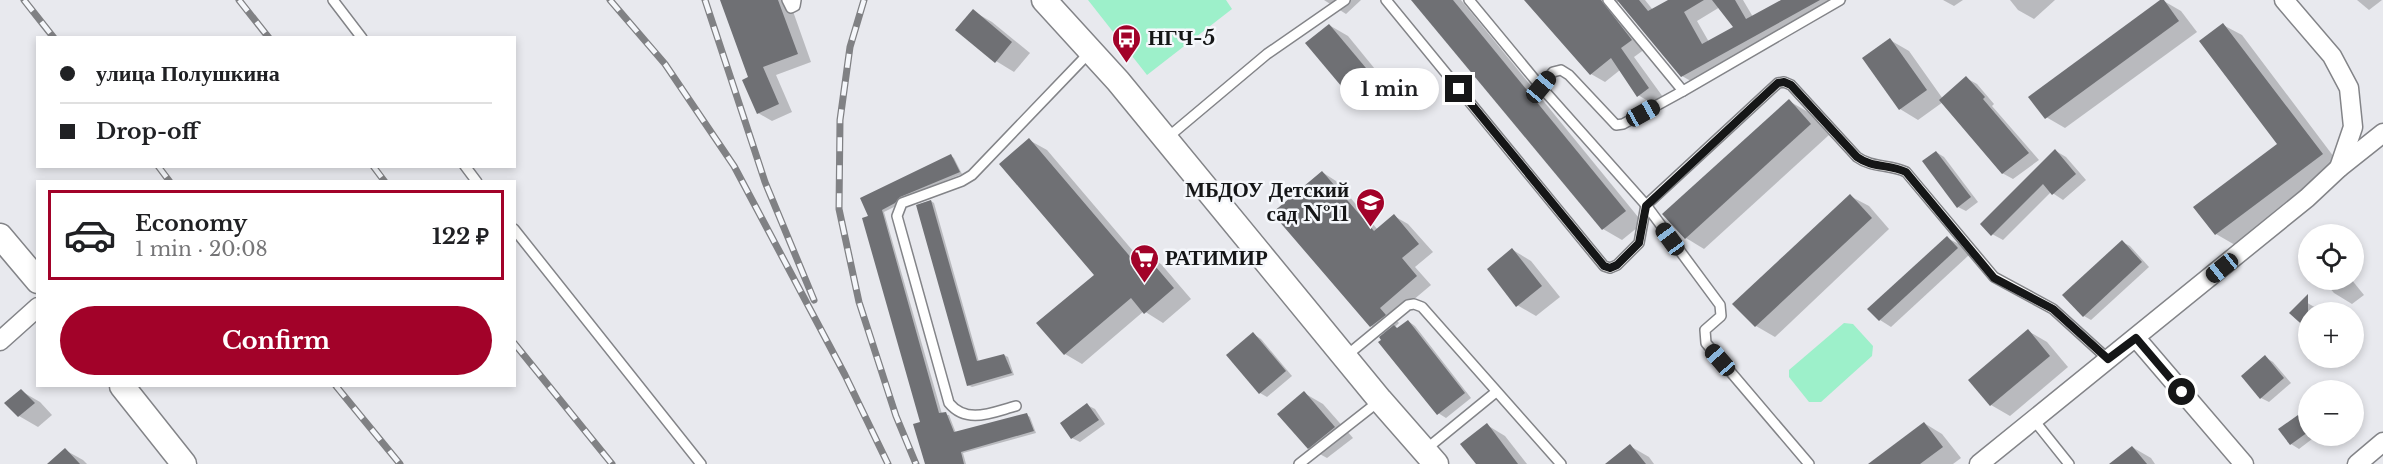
<!DOCTYPE html>
<meta charset="utf-8">
<style>
body{margin:0;font-family:"Libre Baskerville",serif;background:#f2f2f2;color:#202124;height:100vh;display:flex;flex-direction:column;font-size:22px;white-space:nowrap}
*{box-sizing:border-box;margin:0}
p{font-size:20px;color:#757577}
.icon{flex:none;width:33px;height:33px;fill:none;stroke:currentColor;stroke-width:2;stroke-linecap:round;stroke-linejoin:round}
.map{position:relative;flex:1;overflow:hidden}
.side{position:absolute;left:36px;top:180px;width:480px;height:207px;display:flex;flex-direction:column;background:#fff;border-radius:0px;box-shadow:0 3px 9px #0003}
.side>*{flex:none}
.guide{position:absolute;left:36px;top:36px;width:480px;height:132px;border-radius:0px;box-shadow:0 3px 9px #0003;display:grid;align-content:center;height:132px;padding:0 24px;background:#fff}
.fabs{position:absolute;left:2298px;top:224px;display:grid;gap:12px}
.fabs a{display:grid;place-items:center;width:66px;height:66px;border-radius:50%;background:#fff;box-shadow:0 3px 9px #0003;font-size:30px}
.end{position:absolute;width:27px;height:27px;margin:-14px;border:8px solid #151617;background:#fff;box-shadow:0 0 0 3px #fff}
.from{border-radius:50%}
.bubble{position:absolute;height:42px;border-radius:21px;background:#fff;box-shadow:0 3px 9px #0003;font-size:20px;font-weight:700;line-height:42px;text-align:center}
.car{position:absolute;width:18px;height:36px;margin:-18px -9px;border-radius:8px;box-shadow:0 0 4px 2px #0007;background:linear-gradient(#222 24%,#8ab4d8 0 40%,#222 0 76%,#8ab4d8 0 86%,#222 0)}
.guide b{display:flex;align-items:center;gap:21px;height:57px;font-size:22px}
.guide b+b{border-top:2px solid #e0e0e0}
.guide i{width:15px;height:15px;background:#202124}
ul{padding:10px 0 0;list-style:none}
li{display:flex;align-items:center;gap:18px;height:90px;margin:0 12px 9px;padding:0 12px;border:3px solid transparent;border-radius:0px}
li div{flex:1}
li b{display:block;font-size:22px}
li em{font-style:normal;font-weight:700}
li.selected{border-color:#a20229}
li>.icon{width:54px;height:54px;stroke-width:1.5}
.primary-button{display:flex;gap:12px;margin-top:auto;padding:12px 24px}
.primary-button a{flex:1;height:69px;border-radius:36px;background:#a20229;color:#fff;font-size:24px;font-weight:700;line-height:69px;text-align:center}
.map>svg:first-child{display:block}
.green{fill:#9df0ca}
.shadow{fill:#0003;fill-rule:evenodd}
.building{fill:#6f7074}
.lines{fill:none;stroke-linecap:round;stroke-linejoin:round}
.lane-casing{stroke:#838488;stroke-width:12}
.street-casing{stroke:#838488;stroke-width:21}
.secondary-casing{stroke:#838488;stroke-width:27}
.lane{stroke:#fff;stroke-width:9}
.street{stroke:#fff;stroke-width:18}
.secondary{stroke:#fff;stroke-width:24}
.rail-casing{stroke:#808184;stroke-width:7}
.rail{stroke:#f5f7fb;stroke-width:4.5;stroke-dasharray:14;stroke-linecap:butt}
.route{stroke:#151617;stroke-width:8}
.labels{text-anchor:middle;dominant-baseline:central;stroke-width:5;stroke-linejoin:round;paint-order:stroke}
.poi-label{font-size:21px;font-weight:bold;fill:#151617;stroke:#f5f7fb;text-anchor:start}
</style>
<div class="map">
<svg width="2383" height="464" viewBox="0 0 2383 464">
<rect width="100%" height="100%" fill="#e8e9ee"/>
<!-- green -->
<g class="green">
<polygon points="1088,0 1226,0 1232,9 1147,75"/>
<polygon points="1844,323 1853,324 1873,346 1872,356 1821,402 1809,402 1789,377 1789,370"/>
</g>
<!-- shadow -->
<g class="shadow">
<polygon points="721,0 789,0 811,62 776,75 792,112 772,121 758,113 750,78"/>
<polygon points="1324,0 1361,0 1346,14"/>
<polygon points="1413,0 1461,0 1643,223 1622,240 1603,229"/>
<path d="M1526,0H1645L1653,10L1671,0H1743L1753,17L1784,0H1847L1696,84L1682,76L1619,1L1615,7L1645,49L1634,57L1663,97L1653,104L1638,95L1620,70L1605,82L1591,74ZM1720,7L1735,27L1709,42L1697,21Z"/>
<polygon points="1943,0 1963,0 1954,6"/>
<polygon points="2010,0 2055,0 2034,19 2018,10"/>
<polygon points="2162,0 2181,11 2197,32 2065,128 2046,117"/>
<polygon points="2357,0 2382,0 2369,10"/>
<polygon points="973,11 992,22 1030,53 1014,72 996,61"/>
<polygon points="1329,25 1348,36 1388,85 1367,103 1348,92 1308,43"/>
<polygon points="2223,25 2242,35 2340,165 2235,245 2216,234 2279,144"/>
<polygon points="1890,40 1909,51 1943,99 1966,78 1977,84 1994,104 1992,106 2039,160 2013,179 2002,173 1943,102 1918,120 1900,109"/>
<polygon points="1789,101 1808,112 1829,135 1704,249 1686,238"/>
<polygon points="1029,140 1047,150 1139,258 1143,254 1161,264 1191,299 1163,323 1144,311 1082,364 1065,354 1096,275"/>
<polygon points="2056,151 2066,157 2086,180 2063,200 2051,192 2003,240 1992,234"/>
<polygon points="1936,152 1944,157 1978,202 1966,211 1958,207"/>
<polygon points="951,156 954,158 962,174 903,198 898,205 884,212 942,414 949,415 956,433 1027,415 1030,417 1036,433 963,453 966,464 927,464 922,423 864,219"/>
<polygon points="1322,172 1336,181 1378,230 1394,216 1408,224 1433,252 1415,267 1431,285 1393,317 1399,323 1395,327 1398,329 1408,321 1415,326 1471,398 1446,418 1438,413 1385,334 1371,326 1274,213"/>
<polygon points="1850,196 1869,206 1889,229 1775,337 1756,326 1734,304"/>
<polygon points="931,201 934,203 979,362 1004,355 1008,357 1014,375 972,387 968,385"/>
<polygon points="1947,238 1959,244 1969,255 1891,327 1880,320"/>
<polygon points="2122,242 2130,246 2149,267 2091,320 2084,316"/>
<polygon points="1513,250 1531,261 1560,297 1536,316 1517,305"/>
<polygon points="2322,279 2351,279 2364,295 2352,304 2334,293"/>
<polygon points="2304,301 2323,312 2308,312 2308,327"/>
<polygon points="2028,331 2047,342 2068,367 2010,416 1991,405"/>
<polygon points="1253,334 1261,339 1292,376 1267,397 1260,393"/>
<polygon points="2265,357 2273,362 2291,383 2269,402 2261,398"/>
<polygon points="21,391 40,402 52,415 38,427 19,416 7,403"/>
<polygon points="1304,393 1323,404 1353,438 1327,458 1309,448"/>
<polygon points="1087,405 1095,409 1105,424 1080,442 1072,438"/>
<polygon points="2298,417 2308,426 2308,435 2316,436 2299,449 2291,444 2280,429"/>
<polygon points="1924,423 1942,434 1961,458 1953,464 1870,464"/>
<polygon points="1487,425 1505,436 1527,464 1478,464"/>
<polygon points="1630,446 1649,457 1654,464 1622,464"/>
<polygon points="2132,447 2151,458 2155,464 2111,464"/>
<polygon points="65,450 83,460 87,464 49,464"/>
</g>
<!-- building -->
<g class="building">
<polygon points="720,0 778,0 798,54 763,67 779,104 757,114 742,80 748,77"/>
<polygon points="1411,0 1453,0 1626,211 1602,230"/>
<polygon points="1524,0 1601,0 1632,40 1621,48 1649,88 1637,97 1611,58 1590,75"/>
<polygon points="1617,0 1639,0 1648,11 1668,0 1704,0 1684,12 1702,44 1733,27 1712,0 1735,0 1746,19 1781,0 1820,0 1681,77"/>
<polygon points="2160,0 2164,0 2179,21 2045,119 2028,97"/>
<polygon points="973,9 1012,42 995,63 955,30"/>
<polygon points="2223,23 2323,154 2215,235 2193,207 2277,144 2199,41"/>
<polygon points="1329,24 1371,74 1347,93 1305,43"/>
<polygon points="1890,38 1927,90 1899,110 1862,58"/>
<polygon points="1966,76 1985,97 1983,99 2029,153 2002,174 1939,100"/>
<polygon points="1789,99 1811,124 1685,239 1662,214"/>
<polygon points="1029,138 1133,260 1143,252 1174,288 1144,314 1131,298 1064,355 1036,323 1094,275 999,164"/>
<polygon points="2055,149 2076,174 2052,195 2043,184 1991,236 1980,224"/>
<polygon points="1936,151 1971,197 1957,208 1922,161"/>
<polygon points="951,154 960,172 900,197 895,203 882,210 939,413 946,412 954,432 1027,413 1034,431 961,452 964,464 925,464 913,424 920,422 862,218 868,216 860,198"/>
<polygon points="1322,171 1374,231 1394,214 1419,244 1402,258 1417,276 1380,308 1386,315 1370,327 1272,213"/>
<polygon points="1850,194 1872,218 1755,327 1732,304"/>
<polygon points="931,200 977,361 1004,354 1012,373 967,386 916,205"/>
<polygon points="1947,236 1958,248 1879,321 1867,309"/>
<polygon points="2122,240 2142,262 2083,317 2062,295"/>
<polygon points="1512,248 1542,286 1516,307 1487,269"/>
<polygon points="2308,294 2308,330 2289,313"/>
<polygon points="1408,320 1465,393 1437,415 1378,342 1381,340 1379,337 1394,325 1397,328"/>
<polygon points="2028,329 2050,356 1990,406 1968,380"/>
<polygon points="1253,332 1286,371 1259,394 1226,355"/>
<polygon points="2265,355 2284,378 2260,399 2241,376"/>
<polygon points="21,389 35,403 18,417 4,403"/>
<polygon points="1304,391 1335,427 1308,449 1277,414"/>
<polygon points="1087,403 1099,420 1071,439 1060,423"/>
<polygon points="2298,415 2308,432 2290,445 2278,429"/>
<polygon points="1924,422 1943,447 1920,464 1868,464"/>
<polygon points="1487,423 1518,464 1476,464 1460,444"/>
<polygon points="1630,444 1646,464 1605,464"/>
<polygon points="2132,446 2147,464 2109,464"/>
<polygon points="65,448 80,464 47,464"/>
</g>
<g class="lines">
<defs>
<g id="lane">
<polyline points="333,0 362,38"/>
<polyline points="787,0 791,8 795,6 796,0"/>
<path d="M1386,0L1604,266L1610,268L1617,265L1639,243L1646,205L1778,83L1784,82L1791,85L1857,157C1872,168 1889,164 1906,172L1994,277L2053,309L2108,359"/>
<polyline points="1469,0 1541,87 1646,205 1720,305 1721,316 1705,330 1706,343 1809,464"/>
<polyline points="1608,0 1683,91 1840,0"/>
<polyline points="1541,87 1553,72 1561,70 1569,75 1616,125 1623,124 1683,91"/>
<polyline points="1167,138 1267,54 1345,0"/>
<polyline points="465,166 477,182"/>
<polyline points="514,229 701,464"/>
<polyline points="1346,356 1408,305 1414,304 1422,307 1561,464"/>
<path d="M1016,406C993,412 967,425 949,403L897,216L902,203L962,181L972,175L1089,53"/>
<polyline points="2033,419 2069,464"/>
<polyline points="1425,450 1496,392"/>
<polyline points="1299,464 1378,402"/>
</g>
<g id="street">
<polyline points="2284,0 2332,56 2349,88 2353,127 2339,168"/>
<polyline points="2136,338 2244,464"/>
<polyline points="0,341 38,307"/>
<polyline points="1979,464 2307,198 2339,168 2383,133"/>
<polyline points="2357,464 2383,442"/>
</g>
<g id="secondary">
<polyline points="1044,0 1118,81 1380,400 1436,464"/>
<polyline points="0,236 38,281"/>
<polyline points="122,386 184,464"/>
</g>
</defs>
<!-- lane casing -->
<use href="#lane" class="lane-casing"/>
<!-- street casing -->
<use href="#street" class="street-casing"/>
<!-- secondary casing -->
<use href="#secondary" class="secondary-casing"/>
<!-- lane -->
<use href="#lane" class="lane"/>
<!-- street -->
<use href="#street" class="street"/>
<!-- secondary -->
<use href="#secondary" class="secondary"/>
<defs>
<g id="rail">
<polyline points="24,0 54,38"/>
<polyline points="239,0 269,38"/>
<polyline points="610,0 665,64 734,166 845,375 888,464"/>
<polyline points="705,0 765,182 814,300"/>
<polyline points="864,0 850,47 840,120 839,209 859,302 896,416 916,464"/>
<polyline points="158,166 170,182"/>
<polyline points="373,166 385,182"/>
<polyline points="514,343 612,464"/>
<polyline points="336,386 400,464"/>
</g>
</defs>
<!-- rail casing -->
<use href="#rail" class="rail-casing"/>
<!-- rail -->
<use href="#rail" class="rail"/>
</g>
<g class="lines">
<!-- route -->
<path class="route" d="M1459,89L1604,266L1610,268L1617,265L1639,243L1646,206L1778,83L1784,82L1791,85L1857,157C1872,168 1889,164 1906,172L1994,278L2053,309L2108,359L2136,338L2182,392"/>
</g>
<!-- icons -->
<defs>
<symbol id="bus-pin" viewBox="-11 -11 22 30"><path d="M0 17L-7.5 6A9.5 9.5 0 1 1 7.5 6Z" fill="#a20229" stroke="#f5f7fb"/><path d="M-5-6H5V4H4V6H2V4H-2V6H-4V4H-5ZM-3.5-4V0h7V-4ZM-3.5 1.2v1.5H-2V1.2ZM2 1.2v1.5H3.5V1.2Z" fill="#fff"/></symbol>
<symbol id="school-pin" viewBox="-11 -11 22 30"><path d="M0 17L-7.5 6A9.5 9.5 0 1 1 7.5 6Z" fill="#a20229" stroke="#f5f7fb"/><path d="M0-5L7-2L0 1L-7-2ZM-4 1L0 2.5L4 1V4Q0 6-4 4Z" fill="#fff"/></symbol>
<symbol id="supermarket-pin" viewBox="-11 -11 22 30"><path d="M0 17L-7.5 6A9.5 9.5 0 1 1 7.5 6Z" fill="#a20229" stroke="#f5f7fb"/><path d="M-6-5.5h2.5l.6 2H6L4.5 2H-2.5L-4.4-4H-6ZM-1.5 3.2a1.3 1.3 0 1 0 .1 0ZM3 3.2a1.3 1.3 0 1 0 .1 0Z" fill="#fff"/></symbol>
</defs>
<g fill-rule="evenodd">
<use href="#bus-pin" x="1110" y="22" width="33" height="45"/>
<use href="#school-pin" x="1354" y="186" width="33" height="45"/>
<use href="#supermarket-pin" x="1128" y="242" width="33" height="45"/>
</g>
<g class="labels">
<!-- poi labels -->
<g class="poi-label">
<text x="1148" y="38">НГЧ-5</text>
<text x="1349" y="190" text-anchor="end">МБДОУ Детский<tspan x="1349" dy="24">сад №11</tspan></text>
<text x="1165" y="258">РАТИМИР</text>
</g>
</g>
</svg>
<div class="fabs">
<a><svg class="icon" aria-label="locate" viewBox="0 0 24 24"><circle cx="12" cy="12" r="6"/><path d="M12 2v4M12 18v4M2 12h4M18 12h4"/></svg></a>
<a>+</a>
<a>−</a>
</div>
<i class="end from" style="left:2182px;top:392px"></i>
<i class="end" style="left:1459px;top:89px"></i>
<div class="bubble" style="left:1340px;top:68px;width:99px">1 min</div>
<i class="car" style="left:1541px;top:87px;rotate:40deg"></i>
<i class="car" style="left:1643px;top:113px;rotate:61deg"></i>
<i class="car" style="left:1670px;top:239px;rotate:324deg"></i>
<i class="car" style="left:2222px;top:268px;rotate:231deg"></i>
<i class="car" style="left:1720px;top:360px;rotate:319deg"></i>
<div class="guide">
<b><i class="from"></i>улица Полушкина</b>
<b><i></i>Drop-off</b>
</div>
<section class="side">
<ul>
<li class="selected"><svg class="icon" aria-label="car" viewBox="0 0 24 24"><path d="M5 17H2v-5l4-1 3-4h7l3 4 3 1v5h-3M9 17h6M6 11h13"/><circle cx="7" cy="17" r="2"/><circle cx="17" cy="17" r="2"/></svg><div><b>Economy</b><p>1 min · 20:08</p></div><em>122 ₽</em></li>
</ul>
<div class="primary-button"><a>Confirm</a></div>
</section>
</div>
